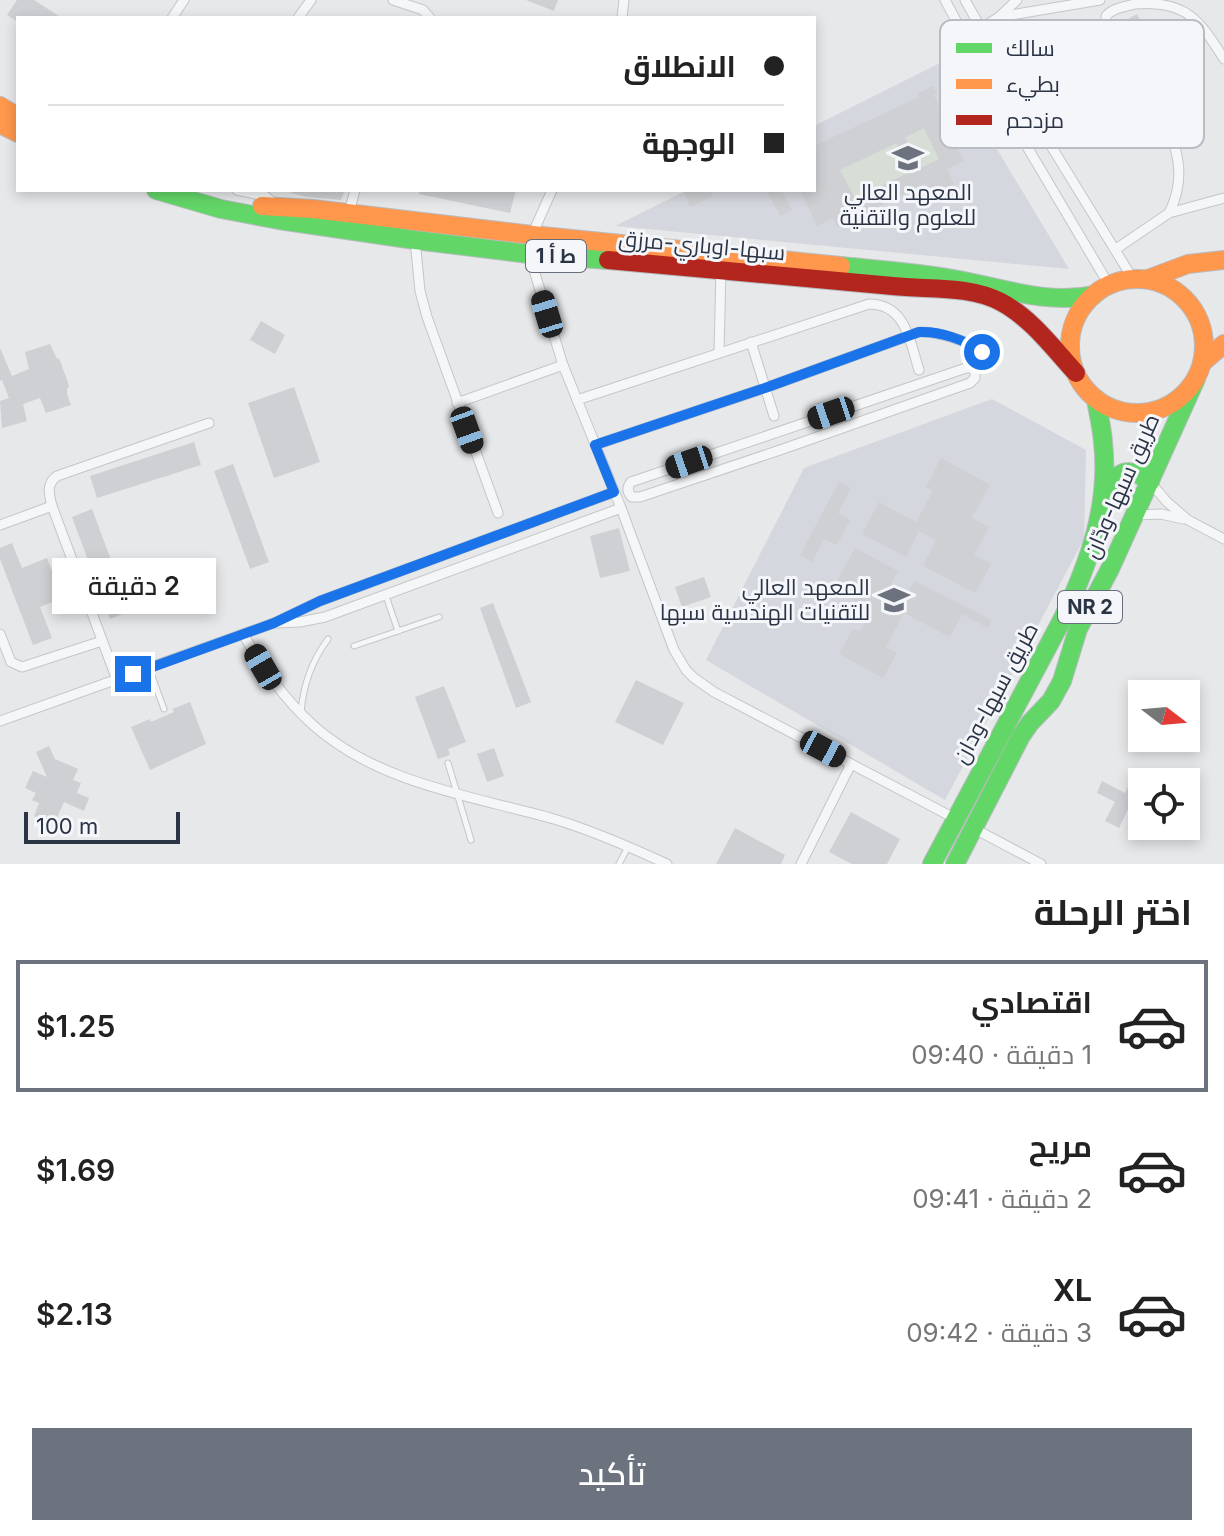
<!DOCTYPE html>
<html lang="ar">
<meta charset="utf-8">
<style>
body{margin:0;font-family:Inter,Cairo,sans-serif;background:#f6f6f6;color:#222;direction:rtl;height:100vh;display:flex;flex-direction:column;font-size:30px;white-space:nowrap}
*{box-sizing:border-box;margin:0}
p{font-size:26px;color:#767676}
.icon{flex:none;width:44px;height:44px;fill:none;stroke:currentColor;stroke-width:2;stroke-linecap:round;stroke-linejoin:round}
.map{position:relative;height:864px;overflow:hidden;direction:ltr}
.drawer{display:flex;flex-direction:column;background:#fff;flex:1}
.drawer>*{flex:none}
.top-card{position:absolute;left:16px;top:16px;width:800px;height:176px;border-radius:0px;box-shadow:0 4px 12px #0003;direction:rtl;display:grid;align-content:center;height:176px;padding:0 32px;background:#fff}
.needle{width:52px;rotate:106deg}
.buttons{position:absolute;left:1128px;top:680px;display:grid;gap:16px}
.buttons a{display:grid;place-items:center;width:72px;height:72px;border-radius:0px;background:#fff;box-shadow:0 4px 12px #0003;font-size:40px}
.scale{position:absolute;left:24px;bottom:20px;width:156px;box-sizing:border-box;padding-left:8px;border:4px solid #2b3445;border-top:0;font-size:22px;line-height:28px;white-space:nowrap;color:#2b3445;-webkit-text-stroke:6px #f4f6f9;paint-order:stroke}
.end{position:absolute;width:36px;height:36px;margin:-18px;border:10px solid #1a73e8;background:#fff;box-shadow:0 0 0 4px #fff}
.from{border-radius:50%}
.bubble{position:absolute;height:56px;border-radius:0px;background:#fff;box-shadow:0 4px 12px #0003;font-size:26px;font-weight:600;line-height:56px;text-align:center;direction:rtl}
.car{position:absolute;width:24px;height:48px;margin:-24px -12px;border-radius:10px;box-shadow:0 0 6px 2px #0007;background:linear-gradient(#222 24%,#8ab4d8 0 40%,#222 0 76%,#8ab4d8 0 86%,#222 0)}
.top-card b{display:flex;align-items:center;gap:28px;height:76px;font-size:30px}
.top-card b+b{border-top:2px solid #e0e0e0}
.top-card i{width:20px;height:20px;background:#222}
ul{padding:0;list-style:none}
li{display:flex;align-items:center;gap:24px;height:132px;margin:0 16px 12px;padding:0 16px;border:4px solid transparent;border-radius:0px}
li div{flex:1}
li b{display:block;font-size:30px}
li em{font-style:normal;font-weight:600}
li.active{border-color:#6c737f}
li>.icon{width:72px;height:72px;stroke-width:1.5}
h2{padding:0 32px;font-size:36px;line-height:96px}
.action{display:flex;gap:16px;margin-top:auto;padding:16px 32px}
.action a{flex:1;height:92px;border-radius:0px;background:#6c737f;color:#fff;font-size:32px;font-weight:600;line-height:92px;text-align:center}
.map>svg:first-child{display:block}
.built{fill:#d4d7dd}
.green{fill:#d6ded6}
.building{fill:#ced0d3;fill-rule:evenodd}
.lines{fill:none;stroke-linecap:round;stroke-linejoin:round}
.lane-casing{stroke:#c4c6c8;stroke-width:7}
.street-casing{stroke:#c4c6c8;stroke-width:11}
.fast-casing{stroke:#b8bbbf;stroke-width:20}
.slow-casing{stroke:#b8bbbf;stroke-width:20}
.jam-casing{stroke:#b8bbbf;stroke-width:20}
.lane{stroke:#f5f6f7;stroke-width:5}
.street{stroke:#f5f6f7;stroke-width:9}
.fast{stroke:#63d668;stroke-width:18}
.slow{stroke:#ff974d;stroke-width:18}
.jam{stroke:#b3261e;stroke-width:18}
.route{stroke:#1a73e8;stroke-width:10}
.labels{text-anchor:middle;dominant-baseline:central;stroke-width:6;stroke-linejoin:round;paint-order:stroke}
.shield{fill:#f4f6f9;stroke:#676e7b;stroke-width:2}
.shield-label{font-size:20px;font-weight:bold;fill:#2b3445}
.poi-label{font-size:22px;fill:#2b3445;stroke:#f4f6f9}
.street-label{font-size:22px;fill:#2b3445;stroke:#f4f6f9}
.key{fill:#f4f6f9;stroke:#b8bcc3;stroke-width:2}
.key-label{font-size:22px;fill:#2b3445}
</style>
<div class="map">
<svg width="1224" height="864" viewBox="0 0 1224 864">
<rect width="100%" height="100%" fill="#e6e8ea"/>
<!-- built -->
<g class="built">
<polygon points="944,61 1069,269 615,226 687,190 814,190 814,126"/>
<polygon points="992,399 1086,450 1084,539 945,800 706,660 804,468"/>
</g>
<!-- green -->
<g class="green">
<polygon points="924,128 939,159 921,168 906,137"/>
<polygon points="896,143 910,172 855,199 840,170"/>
</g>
<!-- building -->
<g class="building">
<polygon points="17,0 34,0 62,18 18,18 18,22 7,15"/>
<polygon points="526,0 558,0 554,11"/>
<polygon points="1137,14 1148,35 1128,46 1116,26"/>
<path d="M933,86L937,93L934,95L944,117L950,114L963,142L956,145L964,161L947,169L954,184L932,195L926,183L837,227L833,218L817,226L800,190H814V146L919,97L917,94ZM924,128L939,159L921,168L909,144L904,138ZM896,143L910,172L855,199L840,170Z"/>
<polygon points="292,190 338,190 344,192 341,200 307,197 291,193"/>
<polygon points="420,190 516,190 510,213 419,194"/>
<polygon points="689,190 710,190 713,196 690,207 684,192"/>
<polygon points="766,190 781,190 792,210 780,216"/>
<polygon points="261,321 285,335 275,354 250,340"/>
<polygon points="50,344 57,359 59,358 67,380 69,387 67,388 67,394 71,405 46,413 40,398 23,404 27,421 2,428 0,401 9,398 2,380 0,381 0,348 12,376 29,369 25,352"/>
<polygon points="294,387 320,462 274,478 248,403"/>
<polygon points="194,442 201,465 97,498 90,476"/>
<polygon points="941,458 990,485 972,518 989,527 974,555 991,564 975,593 923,566 936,540 919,531 906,557 862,534 879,502 916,522 933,491 926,487"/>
<polygon points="233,464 269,562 250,569 214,471"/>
<polygon points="839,482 851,488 838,513 850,520 837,545 824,539 812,562 800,555"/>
<polygon points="92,509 130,611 110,619 72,517"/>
<polygon points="619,528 630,571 600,578 590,536"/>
<polygon points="12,543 22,568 47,558 62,598 40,607 52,638 33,645 0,559 0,548"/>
<polygon points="855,548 898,571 885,596 902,604 914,581 992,620 988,628 962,614 950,637 904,613 886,647 897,653 883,678 839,654 853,629 860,632 872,610 833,589"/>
<polygon points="704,577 711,597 682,607 675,587"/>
<polygon points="493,603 531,702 516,708 480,608"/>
<polygon points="636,680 684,703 663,745 615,722"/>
<polygon points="444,686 466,742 448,749 450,755 438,759 415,697"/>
<polygon points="190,702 206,744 150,770 131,727 150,719 151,722 174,712 172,709"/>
<polygon points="49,746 55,759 78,769 73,780 81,783 77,793 89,798 84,811 64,802 54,824 34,816 39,803 32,800 36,793 25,788 33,771 47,777 36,752"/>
<polygon points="494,748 504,776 487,782 477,754"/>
<polygon points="1102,781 1125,793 1131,781 1142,787 1142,792 1136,803 1132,801 1119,828 1105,821 1115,802 1097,793"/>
<polygon points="851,812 900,839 887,864 852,864 829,852"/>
<polygon points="735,828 785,855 781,864 716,864"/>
</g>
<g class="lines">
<defs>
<g id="lane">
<polyline points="386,596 398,631"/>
<polyline points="354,646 439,617"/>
<polyline points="149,668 164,709"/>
<path d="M301,713C303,685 311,662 328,639"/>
<polyline points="448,763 471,840"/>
<polyline points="619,864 628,847"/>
</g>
<g id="street">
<polyline points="393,0 423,10 430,18"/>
<polyline points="945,0 994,91 1109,285"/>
<polyline points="965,0 1011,81 1133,279"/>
<polyline points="999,17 1017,0"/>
<polyline points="172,18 184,0"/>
<polyline points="298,18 311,0"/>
<polyline points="622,18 624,0"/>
<polyline points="980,29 999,17 1100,0"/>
<polyline points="237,190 265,196 276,205"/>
<polyline points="552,190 532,235 529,254 563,365 621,508 674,650 686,670 694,678 714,692 956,819"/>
<polyline points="349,213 355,190"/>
<path d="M1169,213C1194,164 1167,125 1142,84C1130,64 1118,45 1106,25V16C1113,8 1124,7 1135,4C1187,0 1200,21 1224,59"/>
<polyline points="415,240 420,291 427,317 498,513"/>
<polyline points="1116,249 1169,213 1224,198"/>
<polyline points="751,342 774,416"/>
<polyline points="719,352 721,269"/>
<path d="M966,368H972L975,372V378L970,383L783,449L640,497H632C627,492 627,487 631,482Z"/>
<path d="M577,400L869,304C906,304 910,342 919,370"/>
<polyline points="457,403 563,365"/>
<path d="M595,445L765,388L919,332C934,331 970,341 981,351C985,355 984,357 984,362L975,372"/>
<polyline points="1150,482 1167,502 1188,520 1224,539"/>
<polyline points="1135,515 1161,514 1183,519"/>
<polyline points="0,525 52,506"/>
<polyline points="277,623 300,622 325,617 621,508"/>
<polyline points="0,634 11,662 22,667 102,641"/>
<path d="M243,634C263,668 284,699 313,725C379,784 473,796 554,819C594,831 630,847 667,864"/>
<path d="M117,680L52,506C49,494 46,484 57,476L209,423"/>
<polyline points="0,721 274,623 320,601 614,492"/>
<polyline points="973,828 1041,864"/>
<polyline points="801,864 851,764"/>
</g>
<g id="fast">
<polyline points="156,190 221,209 279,220 415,240 529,254 608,260"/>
<path d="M841,266C878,270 916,272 953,279C1000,287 1045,305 1094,295"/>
<path d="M1105,489C1120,470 1130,466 1150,482"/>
<path d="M932,864L1062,620C1089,563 1110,506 1103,442C1102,427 1098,413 1096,399"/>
<polyline points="955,864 1021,736 1030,723 1051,701 1062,681 1078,629 1110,569 1196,379"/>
</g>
<g id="slow">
<polyline points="0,106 18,117"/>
<polyline points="0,124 18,133"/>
<polyline points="262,206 313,209 532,235 841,266"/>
<circle cx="1137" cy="346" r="67"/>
<polyline points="1148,279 1188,264 1224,260"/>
<polyline points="1203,362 1224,344"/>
</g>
<path id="jam" d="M608,260C703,268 798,277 893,286C928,290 969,285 1001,302C1031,318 1053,348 1076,373"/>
</defs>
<!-- lane casing -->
<use href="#lane" class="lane-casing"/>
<!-- street casing -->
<use href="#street" class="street-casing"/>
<!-- fast casing -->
<use href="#fast" class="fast-casing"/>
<!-- slow casing -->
<use href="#slow" class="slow-casing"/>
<!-- jam casing -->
<use href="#jam" class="jam-casing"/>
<!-- lane -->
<use href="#lane" class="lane"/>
<!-- street -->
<use href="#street" class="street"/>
<!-- fast -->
<use href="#fast" class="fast"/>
<!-- slow -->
<use href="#slow" class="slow"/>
<!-- jam -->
<use href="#jam" class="jam"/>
</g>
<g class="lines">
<!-- route -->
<path class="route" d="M133,674L274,623L320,601L614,492L595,445L765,388L919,332C940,331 965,340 982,352"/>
</g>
<!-- icons -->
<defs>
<symbol id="university-bare" viewBox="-9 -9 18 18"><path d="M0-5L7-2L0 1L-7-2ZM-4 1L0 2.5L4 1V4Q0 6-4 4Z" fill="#6c737f" stroke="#f4f6f9" stroke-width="2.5" paint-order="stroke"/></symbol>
</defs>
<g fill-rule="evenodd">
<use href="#university-bare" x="886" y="136" width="44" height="44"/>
<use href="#university-bare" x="872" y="578" width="44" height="44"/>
</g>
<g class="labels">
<!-- shield labels -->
<g class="shield">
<rect x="526" y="240" width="60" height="32" rx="6"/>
<rect x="1058" y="591" width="64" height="32" rx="6"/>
</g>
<g class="shield-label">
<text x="556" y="256">ط أ 1</text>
<text x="1090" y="607">NR 2</text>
</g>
<!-- poi labels -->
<g class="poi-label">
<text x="908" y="192">المعهد العالي<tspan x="908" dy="25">للعلوم والتقنية</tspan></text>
<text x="870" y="587" text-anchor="end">المعهد العالي<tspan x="870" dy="25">للتقنيات الهندسية سبها</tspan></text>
</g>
<!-- street labels -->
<g class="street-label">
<text transform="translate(702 245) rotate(5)">سبها-اوباري-مرزق</text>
<text transform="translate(1121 486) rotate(-66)">طريق سبها-ودّان</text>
<text transform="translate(995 693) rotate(-62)">طريق سبها-ودان</text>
</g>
</g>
<!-- legend -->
<rect x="940" y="20" width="264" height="128" rx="12" class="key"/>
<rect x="956" y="43" width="36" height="10" fill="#63d668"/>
<rect x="956" y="79" width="36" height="10" fill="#ff974d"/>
<rect x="956" y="115" width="36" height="10" fill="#b3261e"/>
<g class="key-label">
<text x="1006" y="56">سالك</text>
<text x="1006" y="92">بطيء</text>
<text x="1006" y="128">مزدحم</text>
</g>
</svg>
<div class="buttons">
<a><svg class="needle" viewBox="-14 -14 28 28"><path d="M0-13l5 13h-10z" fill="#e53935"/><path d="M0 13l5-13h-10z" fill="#767676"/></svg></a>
<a><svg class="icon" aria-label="locate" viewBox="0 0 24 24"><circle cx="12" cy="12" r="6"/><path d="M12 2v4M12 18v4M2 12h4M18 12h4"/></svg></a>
</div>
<div class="scale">100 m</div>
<i class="end from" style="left:982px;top:352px"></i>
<i class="end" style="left:133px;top:674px"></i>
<div class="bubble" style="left:52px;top:558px;width:164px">2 دقيقة</div>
<i class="car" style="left:547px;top:314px;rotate:343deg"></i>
<i class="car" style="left:831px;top:413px;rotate:251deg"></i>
<i class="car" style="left:467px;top:430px;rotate:160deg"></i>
<i class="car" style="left:689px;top:462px;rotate:251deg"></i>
<i class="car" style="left:263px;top:667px;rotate:330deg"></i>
<i class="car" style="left:823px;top:749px;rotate:118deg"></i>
<div class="top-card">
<b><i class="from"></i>الانطلاق</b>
<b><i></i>الوجهة</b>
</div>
</div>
<section class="drawer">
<h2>اختر الرحلة</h2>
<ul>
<li class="active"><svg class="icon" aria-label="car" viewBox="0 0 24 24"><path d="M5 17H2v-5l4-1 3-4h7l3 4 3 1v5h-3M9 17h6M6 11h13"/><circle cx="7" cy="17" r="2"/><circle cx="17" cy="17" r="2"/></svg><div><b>اقتصادي</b><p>1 دقيقة · 09:40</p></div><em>$1.25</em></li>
<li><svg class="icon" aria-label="car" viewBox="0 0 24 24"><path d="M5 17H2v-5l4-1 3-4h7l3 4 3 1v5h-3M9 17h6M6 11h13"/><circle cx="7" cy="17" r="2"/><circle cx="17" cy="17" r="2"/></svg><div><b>مريح</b><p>2 دقيقة · 09:41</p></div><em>$1.69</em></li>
<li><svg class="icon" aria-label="car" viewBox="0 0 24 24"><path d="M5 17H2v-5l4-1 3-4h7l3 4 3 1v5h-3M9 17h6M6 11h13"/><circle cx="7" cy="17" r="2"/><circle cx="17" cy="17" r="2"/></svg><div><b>XL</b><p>3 دقيقة · 09:42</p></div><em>$2.13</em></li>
</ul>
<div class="action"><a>تأكيد</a></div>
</section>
